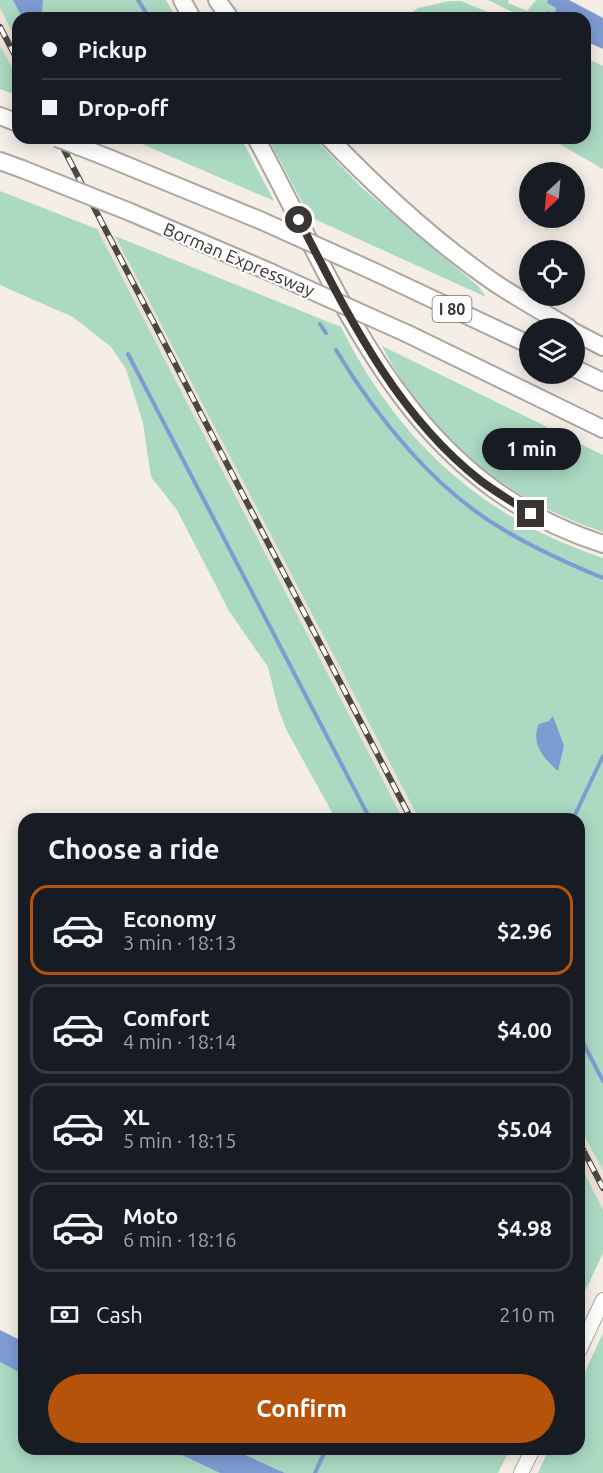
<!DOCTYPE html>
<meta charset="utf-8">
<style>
body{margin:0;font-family:Ubuntu,sans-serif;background:#242831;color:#f1f3f6;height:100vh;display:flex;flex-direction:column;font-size:22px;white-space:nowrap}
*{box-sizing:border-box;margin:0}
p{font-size:20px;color:#9ea1a6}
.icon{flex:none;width:33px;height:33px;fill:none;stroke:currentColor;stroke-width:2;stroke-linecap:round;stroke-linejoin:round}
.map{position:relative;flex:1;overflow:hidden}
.panel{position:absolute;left:18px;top:813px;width:567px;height:642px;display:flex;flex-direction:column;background:#171b24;border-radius:18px;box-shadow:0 3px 15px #0003}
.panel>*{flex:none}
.top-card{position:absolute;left:12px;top:12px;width:579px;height:132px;border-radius:18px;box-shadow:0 3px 15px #0003;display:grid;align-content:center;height:132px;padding:0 30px;background:#171b24}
.needle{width:39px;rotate:206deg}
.fabs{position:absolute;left:519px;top:162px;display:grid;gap:12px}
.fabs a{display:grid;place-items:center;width:66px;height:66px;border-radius:50%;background:#171b24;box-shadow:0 3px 15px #0003;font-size:30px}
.end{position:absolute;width:27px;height:27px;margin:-14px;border:8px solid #383532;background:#fff;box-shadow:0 0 0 3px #fff}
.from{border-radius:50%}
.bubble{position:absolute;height:42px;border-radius:21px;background:#171b24;box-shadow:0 3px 15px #0003;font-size:20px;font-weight:700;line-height:42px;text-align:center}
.top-card b{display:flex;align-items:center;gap:21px;height:57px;font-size:22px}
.top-card b+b{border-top:2px solid #363941}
.top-card i{width:15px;height:15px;background:#f1f3f6}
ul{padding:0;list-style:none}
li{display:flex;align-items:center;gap:18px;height:90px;margin:0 12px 9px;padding:0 18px;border:3px solid #363941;border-radius:18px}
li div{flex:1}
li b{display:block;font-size:22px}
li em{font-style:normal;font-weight:700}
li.current{border-color:#b45309}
li>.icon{width:54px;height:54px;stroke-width:1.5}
h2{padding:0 30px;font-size:27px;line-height:72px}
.pay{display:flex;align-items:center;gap:15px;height:66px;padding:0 30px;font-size:22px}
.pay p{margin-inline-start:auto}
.button{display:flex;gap:12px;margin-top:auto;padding:12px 30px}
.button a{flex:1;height:69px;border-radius:36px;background:#b45309;color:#fff;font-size:24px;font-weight:700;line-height:69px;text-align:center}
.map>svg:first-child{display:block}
.built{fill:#eee2d6}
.green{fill:#abd9c2}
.water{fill:#7d9cd2}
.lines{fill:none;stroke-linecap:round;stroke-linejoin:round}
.stream{stroke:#7d9cd2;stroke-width:4}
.secondary-casing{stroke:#aca69f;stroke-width:16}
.highway-casing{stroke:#aca69f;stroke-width:20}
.secondary{stroke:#fff;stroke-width:14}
.highway{stroke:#fff;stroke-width:16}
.rail-casing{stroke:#4b4844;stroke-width:6}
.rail{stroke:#fff;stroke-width:4;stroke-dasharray:11;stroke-linecap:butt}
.highway-bridge-casing{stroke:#aca69f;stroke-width:20;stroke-linecap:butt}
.highway-bridge{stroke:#fff;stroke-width:16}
.route{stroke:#383532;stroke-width:8}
.labels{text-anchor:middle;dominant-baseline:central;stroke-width:4.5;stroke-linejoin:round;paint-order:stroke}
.shield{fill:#fff;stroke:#747270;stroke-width:1.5}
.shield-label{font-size:16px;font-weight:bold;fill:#383532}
.street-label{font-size:18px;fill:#383532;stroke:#fff}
</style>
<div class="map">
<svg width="603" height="1473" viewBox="0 0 603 1473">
<rect width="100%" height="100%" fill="#f4eee7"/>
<!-- built -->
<g class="built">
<polygon points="0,8 18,43 18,79 0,45"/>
<polygon points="97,229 115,236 419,819 403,819"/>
<polygon points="579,1125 603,1171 603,1210 579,1162"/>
</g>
<!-- green -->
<g class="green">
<polygon points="0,0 13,0 22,18 18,18 18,43 0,8"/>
<polygon points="43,0 166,0 176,18 42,18"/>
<polygon points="488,0 509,0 508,3 527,11 536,0 548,0 547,3 556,8 555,14 543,14 542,18 525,18"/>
<polygon points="450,1 461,1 502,18 405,18 418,8"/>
<polygon points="0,45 18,79 18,96 0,89"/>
<polygon points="585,58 603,66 603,169 549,138 585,138"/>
<polygon points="128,138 241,138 274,201"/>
<polygon points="268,138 314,138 363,189 479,287 486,297 310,217"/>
<polygon points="0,191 97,229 403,819 336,819 334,816 287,731 279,711 268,667 229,611 177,510 151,477 143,423 126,369 111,347 73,317 0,285"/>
<path d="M115,236L341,327C398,441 482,518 603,558V1171L579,1125V819H419Z"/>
<path d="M382,346L547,427L534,456L548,462L562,435L603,455V532C508,501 427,435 382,346Z"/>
<polygon points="579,1162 603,1210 603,1253 579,1304"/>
<polygon points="603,1333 603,1473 538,1473 549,1449 579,1449 579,1385"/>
<polygon points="0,1362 24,1375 24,1449 169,1449 220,1473 0,1473"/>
<polygon points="232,1449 510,1449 498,1473 285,1473"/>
</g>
<!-- water -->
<g class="water">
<polygon points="13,0 43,0 42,18 22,18"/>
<polygon points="548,0 569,0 603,18 603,49 585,41 585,18 542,18 548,11 555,13 556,8 547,3"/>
<path d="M553,716L564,746L558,771C544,759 530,743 539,724L549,721Z"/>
<polygon points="0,1330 24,1342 24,1375 0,1362"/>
<polygon points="169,1449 232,1449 285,1473 220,1473"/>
</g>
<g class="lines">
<!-- stream -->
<g class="stream">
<polyline points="138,0 149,18"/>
<polyline points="320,324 326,333"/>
<path d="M336,350C377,418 435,490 504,530C536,549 569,564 603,578"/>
<polyline points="128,354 370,819"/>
<polyline points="573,819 603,756"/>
<polyline points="579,1035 603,1081"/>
<polyline points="315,1473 326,1449"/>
</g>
<defs>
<g id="secondary">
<polyline points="579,1351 603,1300"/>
<polyline points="521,1473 533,1449"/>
</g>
<g id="highway">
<polyline points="182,0 192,18"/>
<polyline points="217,0 230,18"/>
<polyline points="0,116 18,123"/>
<path d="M256,138C346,304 405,480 603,544"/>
<path d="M329,138C380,191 434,241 495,283C519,299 545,313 569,328"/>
<polyline points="106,157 262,221"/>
<polyline points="0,161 22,169"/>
<polyline points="130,212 270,272"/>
<polyline points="375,272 530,345"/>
<polyline points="574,332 603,347"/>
<polyline points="408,334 603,429"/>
<polyline points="574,368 603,382"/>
</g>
</defs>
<!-- secondary casing -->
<use href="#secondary" class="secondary-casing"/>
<!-- highway casing -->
<use href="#highway" class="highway-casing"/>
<!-- secondary -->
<use href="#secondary" class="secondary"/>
<!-- highway -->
<use href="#highway" class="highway"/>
<defs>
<g id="rail">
<polyline points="0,27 18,61"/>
<polyline points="58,138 411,819"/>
<polyline points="579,1142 603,1188"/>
</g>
</defs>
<!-- rail casing -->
<use href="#rail" class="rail-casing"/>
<!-- rail -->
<use href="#rail" class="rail"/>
<defs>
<g id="highway-bridge">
<polyline points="57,138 106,157"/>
<polyline points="22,169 130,212"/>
<polyline points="262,221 375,272"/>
<polyline points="270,272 408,334"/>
</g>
</defs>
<!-- highway-bridge casing -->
<use href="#highway-bridge" class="highway-bridge-casing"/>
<!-- highway-bridge -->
<use href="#highway-bridge" class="highway-bridge"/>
</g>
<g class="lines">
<!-- route -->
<path class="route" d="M299,220C348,315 395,414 481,481C497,493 515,503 531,514"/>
</g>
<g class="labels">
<!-- shield labels -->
<rect class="shield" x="432.5" y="296" width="39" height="26" rx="4.5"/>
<g class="shield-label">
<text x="452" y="309">I 80</text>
</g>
<!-- street labels -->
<g class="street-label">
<text transform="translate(239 259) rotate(23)">Borman Expressway</text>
</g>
</g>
</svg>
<div class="fabs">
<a><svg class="needle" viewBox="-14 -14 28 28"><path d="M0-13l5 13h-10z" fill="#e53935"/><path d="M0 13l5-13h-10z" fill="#9ea1a6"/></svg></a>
<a><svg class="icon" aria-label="locate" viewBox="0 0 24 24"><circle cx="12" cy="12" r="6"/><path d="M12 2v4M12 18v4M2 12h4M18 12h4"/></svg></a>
<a><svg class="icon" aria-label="layers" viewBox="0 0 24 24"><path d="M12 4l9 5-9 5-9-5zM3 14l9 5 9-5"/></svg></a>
</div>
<i class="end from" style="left:299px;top:220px"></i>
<i class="end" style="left:531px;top:514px"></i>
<div class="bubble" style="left:482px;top:428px;width:99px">1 min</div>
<div class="top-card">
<b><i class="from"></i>Pickup</b>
<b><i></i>Drop-off</b>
</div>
<section class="panel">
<h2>Choose a ride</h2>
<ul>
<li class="current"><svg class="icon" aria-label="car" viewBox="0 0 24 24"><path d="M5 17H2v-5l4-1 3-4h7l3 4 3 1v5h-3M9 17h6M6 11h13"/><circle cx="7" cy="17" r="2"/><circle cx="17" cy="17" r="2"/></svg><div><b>Economy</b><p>3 min · 18:13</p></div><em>$2.96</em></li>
<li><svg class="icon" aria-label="car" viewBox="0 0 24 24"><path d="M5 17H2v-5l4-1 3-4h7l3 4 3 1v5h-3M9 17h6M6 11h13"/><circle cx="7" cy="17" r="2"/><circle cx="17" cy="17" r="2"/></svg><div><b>Comfort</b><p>4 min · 18:14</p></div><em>$4.00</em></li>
<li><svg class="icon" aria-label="car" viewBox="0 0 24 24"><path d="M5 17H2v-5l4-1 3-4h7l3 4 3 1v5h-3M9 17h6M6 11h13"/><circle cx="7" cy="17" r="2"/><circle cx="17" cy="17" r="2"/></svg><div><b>XL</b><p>5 min · 18:15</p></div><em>$5.04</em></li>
<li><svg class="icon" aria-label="car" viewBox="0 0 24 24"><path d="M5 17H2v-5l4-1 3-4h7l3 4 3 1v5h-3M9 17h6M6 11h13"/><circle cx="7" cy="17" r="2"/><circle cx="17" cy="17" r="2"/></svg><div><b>Moto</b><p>6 min · 18:16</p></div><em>$4.98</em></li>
</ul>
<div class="pay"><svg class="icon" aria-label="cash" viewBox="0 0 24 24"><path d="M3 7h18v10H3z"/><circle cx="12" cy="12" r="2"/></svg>Cash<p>210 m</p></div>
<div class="button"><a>Confirm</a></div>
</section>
</div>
